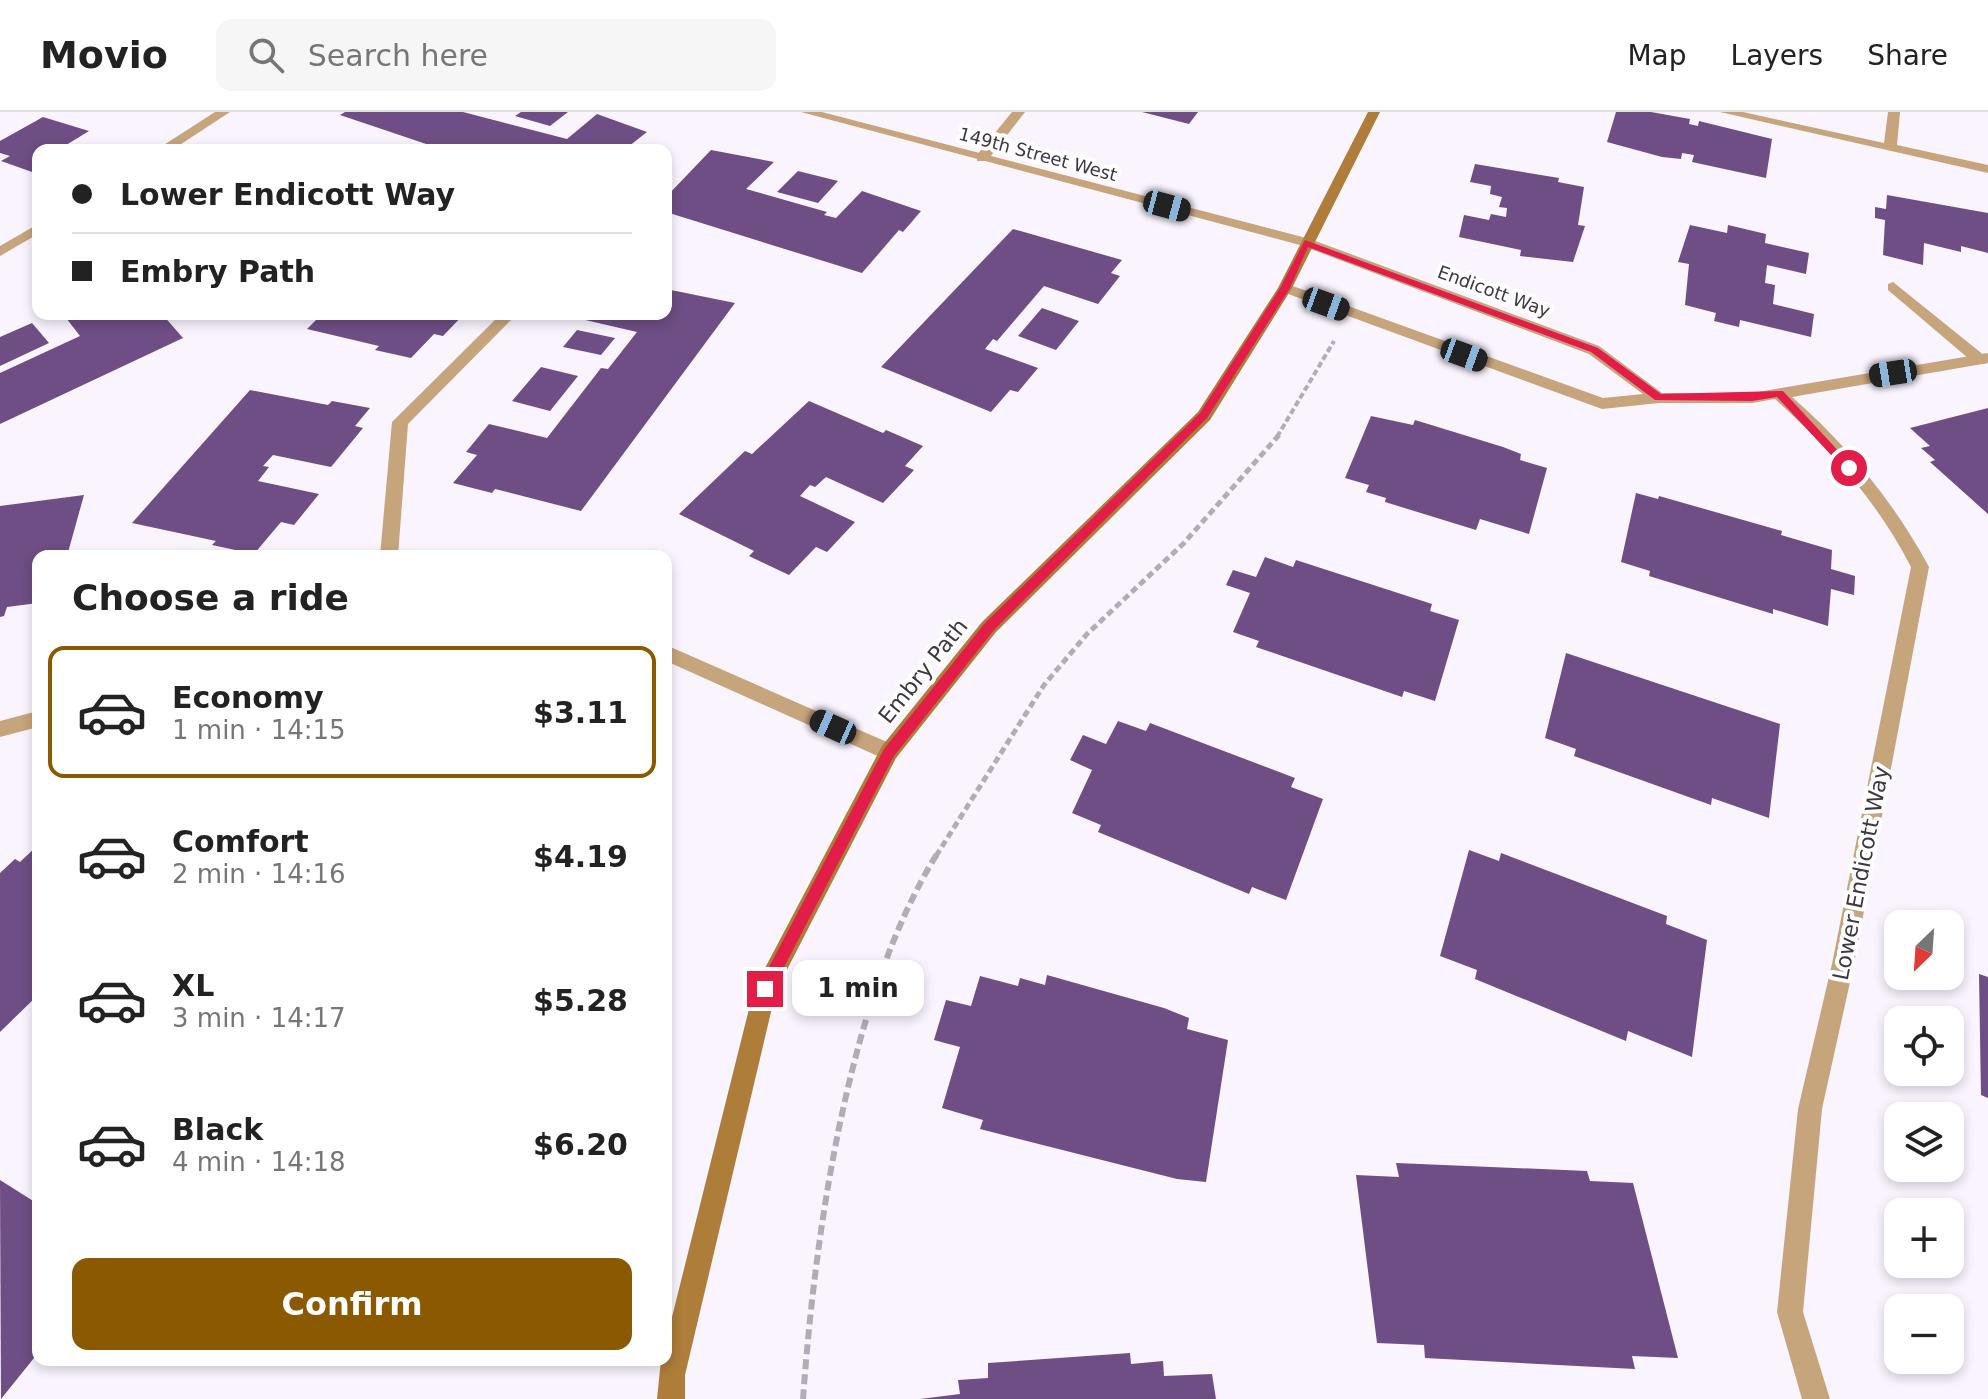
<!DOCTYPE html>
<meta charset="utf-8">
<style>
body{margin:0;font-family:"DejaVu Sans",sans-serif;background:#f6f6f6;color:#222;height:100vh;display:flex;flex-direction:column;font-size:30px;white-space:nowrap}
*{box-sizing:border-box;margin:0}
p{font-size:26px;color:#767676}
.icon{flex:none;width:44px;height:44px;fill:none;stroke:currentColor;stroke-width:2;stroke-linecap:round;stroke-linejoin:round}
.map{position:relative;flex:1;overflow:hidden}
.side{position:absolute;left:32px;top:438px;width:640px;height:816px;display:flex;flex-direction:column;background:#fff;border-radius:16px;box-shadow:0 4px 12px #0003}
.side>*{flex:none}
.banner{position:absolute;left:32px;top:32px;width:640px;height:176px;border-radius:16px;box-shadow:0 4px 12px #0003;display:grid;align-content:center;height:176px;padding:0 40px;background:#fff}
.needle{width:52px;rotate:205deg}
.fabs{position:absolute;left:1884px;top:798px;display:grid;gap:16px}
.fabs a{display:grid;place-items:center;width:80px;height:80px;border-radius:16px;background:#fff;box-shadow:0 4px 12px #0003;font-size:40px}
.end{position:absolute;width:36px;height:36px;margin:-18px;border:10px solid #e11d48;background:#fff;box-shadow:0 0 0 4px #fff}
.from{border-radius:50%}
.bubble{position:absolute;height:56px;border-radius:16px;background:#fff;box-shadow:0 4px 12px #0003;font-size:26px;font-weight:600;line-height:56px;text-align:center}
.car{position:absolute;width:24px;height:48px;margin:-24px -12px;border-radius:10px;box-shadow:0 0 6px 2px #0007;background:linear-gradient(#222 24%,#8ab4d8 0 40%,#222 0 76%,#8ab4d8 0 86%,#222 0)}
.banner b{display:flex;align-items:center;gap:28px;height:76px;font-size:30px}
.banner b+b{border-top:2px solid #e0e0e0}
.banner i{width:20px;height:20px;background:#222}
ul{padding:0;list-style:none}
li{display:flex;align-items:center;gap:24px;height:132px;margin:0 16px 12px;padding:0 24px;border:4px solid transparent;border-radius:16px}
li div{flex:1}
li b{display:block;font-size:30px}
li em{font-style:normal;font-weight:600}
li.active{border-color:#8b5902}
li>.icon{width:72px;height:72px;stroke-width:1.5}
h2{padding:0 40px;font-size:36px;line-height:96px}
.primary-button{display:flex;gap:16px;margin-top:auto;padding:16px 40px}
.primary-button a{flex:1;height:92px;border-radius:16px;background:#8b5902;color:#fff;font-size:32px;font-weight:600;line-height:92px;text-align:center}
header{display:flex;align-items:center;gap:48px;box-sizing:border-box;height:112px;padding:0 40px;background:#fff;border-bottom:2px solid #e0e0e0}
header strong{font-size:38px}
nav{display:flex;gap:44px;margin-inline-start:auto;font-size:28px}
.search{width:560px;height:72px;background:#f6f6f6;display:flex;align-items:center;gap:20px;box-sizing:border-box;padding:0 28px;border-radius:16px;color:#767676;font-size:30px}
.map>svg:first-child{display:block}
.building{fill:#6e4e84}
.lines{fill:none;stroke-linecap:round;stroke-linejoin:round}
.path-far2{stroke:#b2acb7;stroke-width:4;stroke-dasharray:6 3;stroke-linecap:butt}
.path-far1{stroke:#b2acb7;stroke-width:5;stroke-dasharray:7 4;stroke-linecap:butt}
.path{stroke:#b2acb7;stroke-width:6;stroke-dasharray:10 5;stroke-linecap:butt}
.lane{fill:#c7a57c;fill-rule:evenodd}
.street{fill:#c7a57c;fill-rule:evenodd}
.secondary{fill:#ae7d3a;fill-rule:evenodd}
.route{fill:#e11d48}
.labels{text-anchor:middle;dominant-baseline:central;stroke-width:8;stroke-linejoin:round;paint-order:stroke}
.far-street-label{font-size:18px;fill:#3d3741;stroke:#fff}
.street-label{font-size:22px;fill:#3d3741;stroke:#fff}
</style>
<header>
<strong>Movio</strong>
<div class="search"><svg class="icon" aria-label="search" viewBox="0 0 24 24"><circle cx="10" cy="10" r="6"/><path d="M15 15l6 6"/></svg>Search here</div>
<nav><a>Map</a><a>Layers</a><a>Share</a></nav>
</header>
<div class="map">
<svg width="1988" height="1287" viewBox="0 0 1988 1287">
<rect width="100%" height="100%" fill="#faf4ff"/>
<!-- building -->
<g class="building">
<polygon points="345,0 463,0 567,27 597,2 647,20 624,38 444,38 340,3"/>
<polygon points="521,0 568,0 550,14 515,4"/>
<polygon points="1142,0 1198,0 1189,12"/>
<polygon points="1616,0 1651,0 1690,7 1689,12 1698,14 1699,9 1772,27 1766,66 1692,50 1694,43 1682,41 1681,47 1662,45 1607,30"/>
<polygon points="43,5 89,19 58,38 38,38 38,56 32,60 1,49 10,44 0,41 0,29"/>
<polygon points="711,38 774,50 746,77 827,100 824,103 836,106 862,79 921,99 903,120 899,118 862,161 666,100 666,85"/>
<polygon points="1475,52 1559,66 1558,70 1584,75 1578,113 1585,114 1573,150 1520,144 1521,138 1459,125 1464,103 1489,108 1491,102 1506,105 1507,96 1499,95 1502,85 1490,82 1491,74 1470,70"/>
<polygon points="798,59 838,69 818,91 777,80"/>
<polygon points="1887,83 1988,101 1988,141 1961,134 1961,140 1924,131 1923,153 1883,143 1885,108 1875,106 1875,95 1886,97"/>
<polygon points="1690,113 1727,121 1728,113 1766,122 1765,131 1809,141 1806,162 1767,153 1765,171 1775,173 1773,192 1814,202 1811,225 1740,208 1739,215 1714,209 1716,201 1685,193 1689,152 1678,150"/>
<polygon points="1013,117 1122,148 1111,161 1120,164 1098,192 1044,174 997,229 993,227 985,237 1038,256 1018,280 1010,278 991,300 881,255"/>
<polygon points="666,177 735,191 581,399 495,377 492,381 453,371 477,343 466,340 489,312 547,326 601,256 608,257 637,220 581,207 586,202 666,202"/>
<polygon points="1042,196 1079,209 1056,238 1018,224"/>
<polygon points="63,202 162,202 183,226 0,312 0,261 80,224"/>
<polygon points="322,202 464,202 443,224 434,222 411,246 375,238 379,234 307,217"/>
<polygon points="32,211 49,231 0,254 0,225"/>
<polygon points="577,218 615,226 601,243 563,235"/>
<polygon points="541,255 578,264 550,299 512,289"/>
<polygon points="250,278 328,293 332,289 370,296 355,314 363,316 331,355 273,343 263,354 269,355 258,369 319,382 294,413 281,410 254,442 212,433 216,429 132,411"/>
<polygon points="809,289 883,321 886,318 923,334 905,354 914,358 883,391 826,365 815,375 810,373 800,384 855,410 827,440 816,435 789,463 749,444 754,439 679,402 745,339 752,342"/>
<polygon points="1988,296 1988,402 1930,350 1935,348 1921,336 1930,334 1910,316"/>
<polygon points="1371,304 1413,313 1415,308 1503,335 1521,342 1520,348 1547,356 1529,422 1480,407 1476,418 1385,390 1386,386 1366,380 1369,373 1345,366"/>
<polygon points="1636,381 1658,387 1659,384 1782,419 1781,423 1832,438 1831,457 1855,464 1854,483 1831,477 1828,514 1773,497 1773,502 1649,464 1650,459 1621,450"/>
<polygon points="84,383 67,444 38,444 38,491 7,495 4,504 0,505 0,394"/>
<polygon points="1265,445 1293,455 1296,448 1432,492 1430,499 1459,508 1435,589 1404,579 1402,585 1256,535 1259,529 1233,520 1250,481 1226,473 1233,458 1256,465"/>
<polygon points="1566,541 1780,612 1769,706 1712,686 1711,693 1574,644 1576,637 1545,626"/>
<polygon points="1118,609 1146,619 1150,611 1295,666 1291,675 1323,687 1286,788 1252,775 1249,782 1098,720 1101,713 1072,701 1092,658 1070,648 1083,623 1106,632"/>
<polygon points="38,733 38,883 0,920 0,761 15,747 20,750"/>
<polygon points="1469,738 1499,749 1501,741 1667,804 1666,812 1707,828 1692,945 1628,919 1626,929 1475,867 1477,858 1440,844"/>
<polygon points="1979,862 1988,865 1988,986 1981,983"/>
<polygon points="1047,863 1164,896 1189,906 1187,917 1228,928 1206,1070 1177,1067 980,1017 983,1008 942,996 960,935 934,928 946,888 971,894 980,864 1018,874 1020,866 1045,873"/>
<polygon points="1396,1051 1587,1059 1590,1069 1633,1071 1678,1246 1632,1244 1635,1257 1425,1246 1424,1233 1377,1231 1356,1063 1399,1065"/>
<polygon points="0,1068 38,1092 38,1241 1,1287"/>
<polygon points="1130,1241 1131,1252 1163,1249 1164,1264 1212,1262 1216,1287 920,1287 960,1282 958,1268 988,1266 988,1251"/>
</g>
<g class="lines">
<!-- path-far2 -->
<polyline class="path-far2" points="1277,325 1334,229"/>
<!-- path-far1 -->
<polyline class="path-far1" points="936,744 1044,573 1087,522 1184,431 1279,323"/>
<!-- path -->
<path class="path" d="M803,1287C815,1121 848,885 937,742"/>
<!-- lane -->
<g class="lane">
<polygon points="1012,0 1025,0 987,49 977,49 977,43"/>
<polygon points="1720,0 1743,0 1884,31 1888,0 1900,0 1897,33 1988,53 1988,61"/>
<polygon points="1893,170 1985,244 1985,252 1975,252 1888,178 1888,172"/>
<polygon points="501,202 517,202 408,312 398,444 380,444 392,310"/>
</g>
<!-- street -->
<g class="street">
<polygon points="215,0 230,0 172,38 156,38"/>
<path d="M801,0H822L1310,127L1599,234L1662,281H1752L1988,241V251L1792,285C1847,333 1894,390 1929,455L1854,852L1822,997L1803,1200L1830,1287H1802L1777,1200L1798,997L1832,852L1911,455C1878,390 1829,336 1775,287L1752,291H1659L1602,297L1280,179V173H1290L1603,286L1643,282L1589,242L1300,133Z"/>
<polygon points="38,112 38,122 0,144 0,134"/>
<polygon points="666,533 896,634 899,640 896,646 882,646 666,549"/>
<polygon points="38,599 38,615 0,625 0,609"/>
</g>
<!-- secondary -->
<polygon class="secondary" points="1368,0 1380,0 1292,176 1210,308 996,520 896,646 776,879 685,1263 685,1287 657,1287 661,1248 666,1248 666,1229 754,877 882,634 982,510 1198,300 1278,176"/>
</g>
<!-- route -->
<polygon class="route" points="1305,128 1598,236 1661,282 1783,279 1854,356 1845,358 1777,285 1752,289 1655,288 1591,240 1308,135 1290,176 1207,306 994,518 894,644 770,882 760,882 760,872 884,637 985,511 1200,301 1280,176"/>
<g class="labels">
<!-- far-street labels -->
<g class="far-street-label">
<text transform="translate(1038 42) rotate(15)">149th Street West</text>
<text transform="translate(1494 179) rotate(20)">Endicott Way</text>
</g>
<!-- street labels -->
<g class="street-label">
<text transform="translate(923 559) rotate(-51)">Embry Path</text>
<text transform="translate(1861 761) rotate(-79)">Lower Endicott Way</text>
</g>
</g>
</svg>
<div class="fabs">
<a><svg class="needle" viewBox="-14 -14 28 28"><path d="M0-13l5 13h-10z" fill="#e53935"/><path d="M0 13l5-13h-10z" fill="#767676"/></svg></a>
<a><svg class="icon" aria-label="locate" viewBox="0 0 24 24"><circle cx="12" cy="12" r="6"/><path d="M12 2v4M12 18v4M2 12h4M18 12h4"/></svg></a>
<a><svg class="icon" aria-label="layers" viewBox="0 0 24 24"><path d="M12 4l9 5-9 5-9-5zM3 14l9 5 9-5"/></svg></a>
<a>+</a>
<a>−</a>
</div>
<i class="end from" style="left:1849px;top:356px"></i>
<i class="end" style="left:765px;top:877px"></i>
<div class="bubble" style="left:792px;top:848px;width:132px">1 min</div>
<i class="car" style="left:1167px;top:94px;rotate:105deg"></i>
<i class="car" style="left:1326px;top:192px;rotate:110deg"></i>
<i class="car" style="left:1464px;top:243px;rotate:110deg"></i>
<i class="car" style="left:1893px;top:261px;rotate:261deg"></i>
<i class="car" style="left:833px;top:615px;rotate:294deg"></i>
<div class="banner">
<b><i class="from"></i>Lower Endicott Way</b>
<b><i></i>Embry Path</b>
</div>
<section class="side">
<h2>Choose a ride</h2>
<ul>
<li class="active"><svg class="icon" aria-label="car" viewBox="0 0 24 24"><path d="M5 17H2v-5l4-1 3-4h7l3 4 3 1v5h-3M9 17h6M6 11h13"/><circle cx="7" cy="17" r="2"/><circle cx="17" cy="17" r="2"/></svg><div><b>Economy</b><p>1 min · 14:15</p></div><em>$3.11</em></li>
<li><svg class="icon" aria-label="car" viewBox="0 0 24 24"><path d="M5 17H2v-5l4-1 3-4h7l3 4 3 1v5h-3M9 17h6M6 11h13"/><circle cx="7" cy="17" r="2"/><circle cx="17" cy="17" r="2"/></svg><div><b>Comfort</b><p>2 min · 14:16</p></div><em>$4.19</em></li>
<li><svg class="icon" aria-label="car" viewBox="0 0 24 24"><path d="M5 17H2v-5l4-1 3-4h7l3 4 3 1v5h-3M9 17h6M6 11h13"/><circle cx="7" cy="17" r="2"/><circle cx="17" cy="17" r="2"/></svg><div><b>XL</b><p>3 min · 14:17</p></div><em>$5.28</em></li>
<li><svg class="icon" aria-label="car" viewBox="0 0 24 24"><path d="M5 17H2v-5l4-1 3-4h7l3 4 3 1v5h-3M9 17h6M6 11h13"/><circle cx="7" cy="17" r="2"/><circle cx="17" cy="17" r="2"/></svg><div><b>Black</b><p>4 min · 14:18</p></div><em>$6.20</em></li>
</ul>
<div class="primary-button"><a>Confirm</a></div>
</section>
</div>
